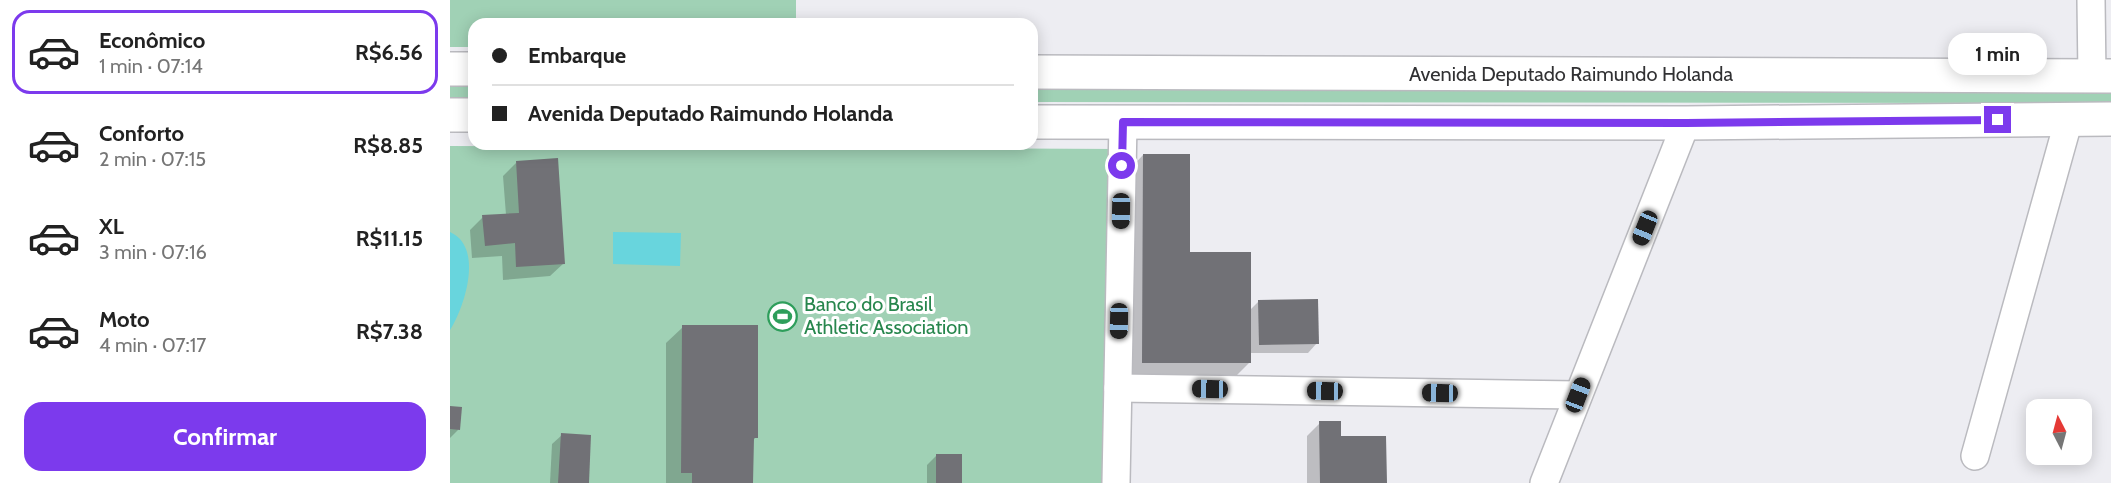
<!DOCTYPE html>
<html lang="pt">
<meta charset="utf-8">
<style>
body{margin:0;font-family:Cabin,sans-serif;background:#f2f2f2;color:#222;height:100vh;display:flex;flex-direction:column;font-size:22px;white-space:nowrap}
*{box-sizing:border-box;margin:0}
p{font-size:20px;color:#767676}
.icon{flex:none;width:33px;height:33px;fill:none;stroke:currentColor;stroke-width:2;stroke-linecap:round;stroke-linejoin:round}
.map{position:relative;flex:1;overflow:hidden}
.drawer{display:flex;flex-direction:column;background:#fff;width:450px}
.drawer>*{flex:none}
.guide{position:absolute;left:18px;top:18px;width:570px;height:132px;border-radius:18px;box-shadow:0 3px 15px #0003;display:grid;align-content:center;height:132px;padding:0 24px;background:#fff}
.needle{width:39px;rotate:354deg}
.buttons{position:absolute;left:1576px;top:399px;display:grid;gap:12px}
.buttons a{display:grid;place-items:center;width:66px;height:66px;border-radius:12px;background:#fff;box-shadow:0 3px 15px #0003;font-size:30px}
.end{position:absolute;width:27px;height:27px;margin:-14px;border:8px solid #7c3aed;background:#fff;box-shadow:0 0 0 3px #fff}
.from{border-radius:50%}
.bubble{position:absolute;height:42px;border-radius:18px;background:#fff;box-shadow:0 3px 15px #0003;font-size:20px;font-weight:800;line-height:42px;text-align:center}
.car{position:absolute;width:18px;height:36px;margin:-18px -9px;border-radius:8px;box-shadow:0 0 4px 2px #0007;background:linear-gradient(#222 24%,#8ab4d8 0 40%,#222 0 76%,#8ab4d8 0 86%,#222 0)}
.guide b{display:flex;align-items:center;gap:21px;height:57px;font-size:22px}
.guide b+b{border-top:2px solid #e0e0e0}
.guide i{width:15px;height:15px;background:#222}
ul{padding:10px 0 0;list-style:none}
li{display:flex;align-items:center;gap:18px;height:84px;margin:0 12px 9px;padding:0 12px;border:3px solid transparent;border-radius:18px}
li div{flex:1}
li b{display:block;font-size:22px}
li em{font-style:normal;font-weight:800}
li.on{border-color:#7c3aed}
li>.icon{width:54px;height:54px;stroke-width:1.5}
.button{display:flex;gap:12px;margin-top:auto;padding:12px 24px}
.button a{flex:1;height:69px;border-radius:18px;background:#7c3aed;color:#fff;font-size:24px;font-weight:800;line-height:69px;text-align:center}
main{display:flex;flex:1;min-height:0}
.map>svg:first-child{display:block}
.green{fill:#a0d1b5}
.water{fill:#68d5dd}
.shadow{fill:#0003}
.building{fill:#717176}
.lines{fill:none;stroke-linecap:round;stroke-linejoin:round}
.street-casing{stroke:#bababf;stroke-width:30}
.primary-casing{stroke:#bababf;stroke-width:36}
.street{stroke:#fff;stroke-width:27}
.primary{stroke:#fff;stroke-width:33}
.route{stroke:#7c3aed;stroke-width:8}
.labels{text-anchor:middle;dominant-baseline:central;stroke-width:6;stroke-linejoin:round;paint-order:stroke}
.street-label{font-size:20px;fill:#313133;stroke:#fff}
.leisure-label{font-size:20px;fill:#27864d;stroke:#fff;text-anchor:start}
</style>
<main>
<section class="drawer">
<ul>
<li class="on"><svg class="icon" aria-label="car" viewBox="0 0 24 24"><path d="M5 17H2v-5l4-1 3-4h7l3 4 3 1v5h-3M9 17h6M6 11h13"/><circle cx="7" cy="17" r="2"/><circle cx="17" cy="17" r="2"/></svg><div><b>Econômico</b><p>1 min · 07:14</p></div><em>R$6.56</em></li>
<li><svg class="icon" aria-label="car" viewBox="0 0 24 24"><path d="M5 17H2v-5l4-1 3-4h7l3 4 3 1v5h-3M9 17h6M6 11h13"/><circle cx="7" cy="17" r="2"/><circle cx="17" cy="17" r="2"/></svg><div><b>Conforto</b><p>2 min · 07:15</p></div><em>R$8.85</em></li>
<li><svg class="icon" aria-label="car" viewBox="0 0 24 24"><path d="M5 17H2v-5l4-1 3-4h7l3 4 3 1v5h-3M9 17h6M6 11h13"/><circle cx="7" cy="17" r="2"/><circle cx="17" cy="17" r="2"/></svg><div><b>XL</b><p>3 min · 07:16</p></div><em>R$11.15</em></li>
<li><svg class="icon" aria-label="car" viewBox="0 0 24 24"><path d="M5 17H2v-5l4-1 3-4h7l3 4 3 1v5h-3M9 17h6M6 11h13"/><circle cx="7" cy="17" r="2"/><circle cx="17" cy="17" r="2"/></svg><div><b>Moto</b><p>4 min · 07:17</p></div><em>R$7.38</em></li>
</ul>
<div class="button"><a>Confirmar</a></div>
</section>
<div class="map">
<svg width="1661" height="483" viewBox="0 0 1661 483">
<rect width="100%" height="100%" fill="#ededf2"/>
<!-- green -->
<g class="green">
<polygon points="0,0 346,0 346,24 24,24 24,47 0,47"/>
<rect x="0" y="81" width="24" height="18"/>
<polygon points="1661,85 1661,103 582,102 582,87"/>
<polygon points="0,146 669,149 665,483 0,483"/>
</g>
<!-- water -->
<g class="water">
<path d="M0,232C34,247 15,306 0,330Z"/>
<polygon points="163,232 231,233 230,266 163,264"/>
</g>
<!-- shadow -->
<g class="shadow">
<polygon points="693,155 738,253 799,311 809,301 867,343 858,353 799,353 799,363 783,379 676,379 677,172"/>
<polygon points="66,163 114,263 100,276 53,280 52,256 22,258 20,230 33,217 56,215 53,176"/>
<polygon points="233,327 306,437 302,442 302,483 216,483 216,343"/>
<polygon points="0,408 8,430 0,438"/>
<polygon points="870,423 890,438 935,483 857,483 857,436"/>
<polygon points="112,435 137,483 100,483 102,444"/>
<polygon points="486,456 511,483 477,483 477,465"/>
</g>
<!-- building -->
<g class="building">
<polygon points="693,154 740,154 740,252 801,252 801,363 692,363"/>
<polygon points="108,158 115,264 66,267 65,243 35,246 32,215 69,213 66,161"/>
<polygon points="868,299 869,344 809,345 808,300"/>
<polygon points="232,325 308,325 308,438 304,438 303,483 242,483 242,473 231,473"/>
<polygon points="0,406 12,407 10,430 0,429"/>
<polygon points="869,421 891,421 891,436 936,436 937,483 870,483"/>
<polygon points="111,433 141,435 139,483 108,483"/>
<rect x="486" y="454" width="26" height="29"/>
</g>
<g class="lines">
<defs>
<g id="street">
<polyline points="1641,0 1642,76"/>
<polyline points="668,388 1128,395"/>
<polyline points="1525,456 1619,119"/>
<polyline points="666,483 673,122"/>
<polyline points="1094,483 1236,123"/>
</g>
<g id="primary">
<polyline points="0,69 24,69"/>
<polyline points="582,72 1661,76"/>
<polyline points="0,115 24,115"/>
<polyline points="582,122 1236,123 1661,119"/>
</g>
</defs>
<!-- street casing -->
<use href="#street" class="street-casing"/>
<!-- primary casing -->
<use href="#primary" class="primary-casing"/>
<!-- street -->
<use href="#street" class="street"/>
<!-- primary -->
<use href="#primary" class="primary"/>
</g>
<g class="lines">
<!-- route -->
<polyline class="route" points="672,166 673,122 1236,123 1548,120"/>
</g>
<!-- icons -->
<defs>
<symbol id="stadium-ring" viewBox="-11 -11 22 22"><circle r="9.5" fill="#fff" stroke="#2e9e5b" stroke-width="1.5"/><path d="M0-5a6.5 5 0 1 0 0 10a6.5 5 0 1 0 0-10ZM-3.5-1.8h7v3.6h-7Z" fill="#2e9e5b"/></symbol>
</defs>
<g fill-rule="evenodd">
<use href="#stadium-ring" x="316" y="300" width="33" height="33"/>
</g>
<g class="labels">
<!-- street labels -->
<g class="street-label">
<text x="1121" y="74">Avenida Deputado Raimundo Holanda</text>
</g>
<!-- leisure labels -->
<g class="leisure-label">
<text x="354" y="304">Banco do Brasil<tspan x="354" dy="23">Athletic Association</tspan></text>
</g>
</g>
</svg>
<div class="buttons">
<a><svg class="needle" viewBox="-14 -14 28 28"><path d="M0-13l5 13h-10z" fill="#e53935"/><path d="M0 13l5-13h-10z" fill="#767676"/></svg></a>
</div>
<i class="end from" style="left:672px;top:166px"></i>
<i class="end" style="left:1548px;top:120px"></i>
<div class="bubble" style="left:1498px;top:33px;width:99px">1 min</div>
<i class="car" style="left:671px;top:211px;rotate:181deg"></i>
<i class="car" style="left:1195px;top:228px;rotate:202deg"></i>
<i class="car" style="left:669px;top:321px;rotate:181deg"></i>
<i class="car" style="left:760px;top:389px;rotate:271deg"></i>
<i class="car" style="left:875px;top:391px;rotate:271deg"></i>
<i class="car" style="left:990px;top:393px;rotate:271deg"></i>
<i class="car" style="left:1128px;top:395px;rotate:21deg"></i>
<div class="guide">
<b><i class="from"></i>Embarque</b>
<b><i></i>Avenida Deputado Raimundo Holanda</b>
</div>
</div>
</main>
